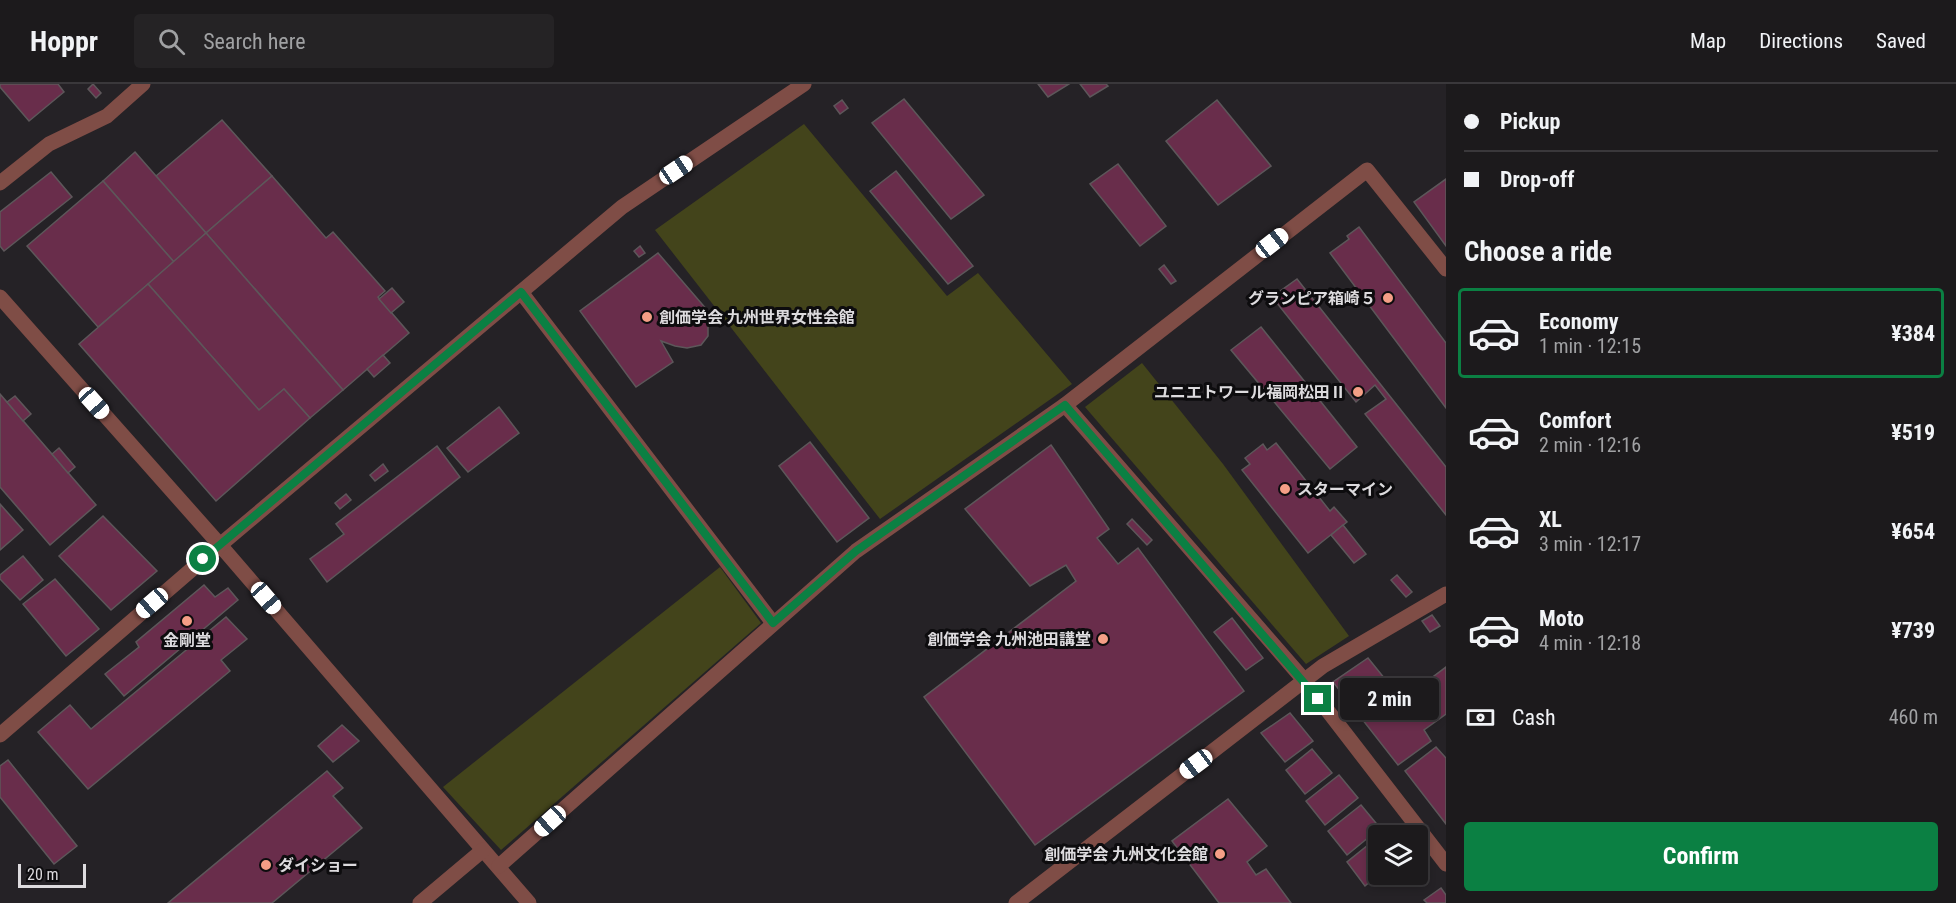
<!DOCTYPE html>
<meta charset="utf-8">
<style>
body{margin:0;font-family:"Roboto Condensed","Noto Sans JP",sans-serif;background:#252325;color:#f1f3f6;height:100vh;display:flex;flex-direction:column;font-size:22px;white-space:nowrap}
*{box-sizing:border-box;margin:0}
p{font-size:20px;color:#a0a1a3}
.icon{flex:none;width:33px;height:33px;fill:none;stroke:currentColor;stroke-width:2;stroke-linecap:round;stroke-linejoin:round}
.map{position:relative;flex:1;overflow:hidden}
.sheet{display:flex;flex-direction:column;background:#1c1a1c;width:510px}
.sheet>*{flex:none}
.banner{display:grid;align-content:center;height:132px;padding:0 18px;background:#1c1a1c}
.tools{position:absolute;left:1368px;top:741px;display:grid;gap:12px}
.tools a{display:grid;place-items:center;width:60px;height:60px;border-radius:6px;background:#1c1a1c;box-shadow:0 3px 9px #0003,0 0 0 2px #3a383b;font-size:30px}
.scale{position:absolute;left:18px;bottom:15px;width:68px;box-sizing:border-box;padding-left:6px;border:3px solid #dddbde;border-top:0;font-size:16px;line-height:21px;white-space:nowrap;color:#dddbde;-webkit-text-stroke:4px #0d0c0e;paint-order:stroke}
.end{position:absolute;width:27px;height:27px;margin:-14px;border:8px solid #0b8043;background:#fff;box-shadow:0 0 0 3px #fff}
.from{border-radius:50%}
.bubble{position:absolute;height:42px;border-radius:6px;background:#1c1a1c;box-shadow:0 3px 9px #0003,0 0 0 2px #3a383b;font-size:20px;font-weight:700;line-height:42px;text-align:center}
.car{position:absolute;width:18px;height:36px;margin:-18px -9px;border-radius:8px;box-shadow:0 0 4px 2px #0007;background:linear-gradient(#fff 24%,#345 0 40%,#fff 0 76%,#345 0 86%,#fff 0)}
.banner b{display:flex;align-items:center;gap:21px;height:57px;font-size:22px}
.banner b+b{border-top:2px solid #3a383b}
.banner i{width:15px;height:15px;background:#f1f3f6}
ul{padding:0;list-style:none}
li{display:flex;align-items:center;gap:18px;height:90px;margin:0 12px 9px;padding:0 6px;border:3px solid transparent;border-radius:6px}
li div{flex:1}
li b{display:block;font-size:22px}
li em{font-style:normal;font-weight:700}
li.on{border-color:#0b8043}
li>.icon{width:54px;height:54px;stroke-width:1.5}
h2{padding:0 18px;font-size:27px;line-height:72px}
.pay{display:flex;align-items:center;gap:15px;height:66px;padding:0 18px;font-size:22px}
.pay p{margin-inline-start:auto}
.cta{display:flex;gap:12px;margin-top:auto;padding:12px 18px}
.cta a{flex:1;height:69px;border-radius:6px;background:#0b8043;color:#fff;font-size:24px;font-weight:700;line-height:69px;text-align:center}
header{display:flex;align-items:center;gap:36px;box-sizing:border-box;height:84px;padding:0 30px;background:#1c1a1c;border-bottom:2px solid #3a383b}
header strong{font-size:28px}
nav{display:flex;gap:33px;margin-inline-start:auto;font-size:21px}
.search{width:420px;height:54px;background:#252325;display:flex;align-items:center;gap:15px;box-sizing:border-box;padding:0 21px;border-radius:6px;color:#a0a1a3;font-size:22px}
main{display:flex;flex:1;min-height:0}
.map>svg:first-child{display:block}
.green{fill:#43441b}
.building{fill:#692d4b;stroke:#5d575a;stroke-width:1.5}
.lines{fill:none;stroke-linecap:round;stroke-linejoin:round}
.minor{stroke:#7f4d46;stroke-width:15}
.route{stroke:#0b8043;stroke-width:8}
.poi-dot{fill:#f49e86;stroke:#0d0c0e;stroke-width:2}
.labels{text-anchor:middle;dominant-baseline:central;stroke-width:6;stroke-linejoin:round;paint-order:stroke}
.poi-label{font-size:16px;font-weight:bold;fill:#dddbde;stroke:#0d0c0e;text-anchor:end}
</style>
<header>
<strong>Hoppr</strong>
<div class="search"><svg class="icon" aria-label="search" viewBox="0 0 24 24"><circle cx="10" cy="10" r="6"/><path d="M15 15l6 6"/></svg>Search here</div>
<nav><a>Map</a><a>Directions</a><a>Saved</a></nav>
</header>
<main>
<div class="map">
<svg width="1446" height="819" viewBox="0 0 1446 819">
<rect width="100%" height="100%" fill="#252226"/>
<!-- green -->
<g class="green">
<polygon points="804,40 947,212 978,189 1072,300 880,435 655,146"/>
<polygon points="1142,279 1223,380 1349,552 1306,580 1085,323"/>
<polygon points="720,483 761,539 501,766 443,703"/>
</g>
<!-- building -->
<g class="building">
<polygon points="0,0 58,0 64,8 29,37 0,3"/>
<polygon points="93,0 101,9 96,14 88,5"/>
<polygon points="1038,0 1069,0 1048,13"/>
<polygon points="1080,0 1106,0 1108,2 1090,13"/>
<polygon points="904,15 984,111 951,135 872,39"/>
<polygon points="842,16 848,24 840,30 834,22"/>
<polygon points="1217,16 1271,82 1218,121 1166,57"/>
<polygon points="222,36 272,92 206,149 156,92"/>
<polygon points="135,68 206,149 174,178 103,97"/>
<polygon points="1118,80 1166,142 1140,162 1090,100"/>
<polygon points="896,87 973,182 948,200 870,107"/>
<polygon points="51,88 72,113 4,167 0,162 0,128"/>
<polygon points="272,92 326,154 333,148 385,207 378,213 409,249 343,306 206,149"/>
<polygon points="1446,95 1446,162 1414,118"/>
<polygon points="103,97 174,178 98,243 27,162"/>
<polygon points="1359,143 1446,259 1446,324 1330,169 1349,155 1347,152"/>
<polygon points="206,149 343,306 310,334 284,305 259,326 148,200"/>
<polygon points="640,162 645,169 639,173 634,167"/>
<polygon points="658,169 708,227 708,252 701,261 687,264 675,262 661,257 673,278 636,303 580,227"/>
<polygon points="1164,181 1176,197 1171,200 1159,185"/>
<polygon points="1297,195 1446,383 1446,431 1365,330 1386,315 1375,301 1356,318 1272,213"/>
<polygon points="148,200 259,326 284,305 310,334 216,417 79,260"/>
<polygon points="392,204 404,218 391,229 379,215"/>
<polygon points="1261,243 1357,363 1330,385 1231,266"/>
<polygon points="383,271 390,279 374,293 367,285"/>
<polygon points="0,310 96,421 50,461 0,403"/>
<polygon points="15,312 31,330 23,337 7,318"/>
<polygon points="499,323 519,349 468,388 447,364"/>
<polygon points="810,358 869,434 837,458 779,382"/>
<polygon points="1276,359 1330,427 1334,423 1347,438 1308,469 1242,386 1250,380 1245,374 1263,360 1267,366"/>
<polygon points="1051,361 1109,445 1097,454 1118,480 1138,464 1244,607 1035,761 924,613 1076,497 1066,481 1030,502 965,425"/>
<polygon points="437,362 460,393 327,498 310,475 344,450 336,440"/>
<polygon points="59,364 75,383 68,389 52,370"/>
<polygon points="383,380 388,387 375,397 370,391"/>
<polygon points="346,410 351,416 340,425 335,419"/>
<polygon points="0,420 23,446 0,466"/>
<polygon points="103,432 157,487 111,526 59,472"/>
<polygon points="1132,435 1152,456 1147,461 1127,440"/>
<polygon points="1343,441 1366,470 1354,479 1331,451"/>
<polygon points="23,472 43,496 20,516 0,495 0,491"/>
<polygon points="1397,491 1412,508 1406,513 1391,496"/>
<polygon points="55,495 99,545 66,572 23,520"/>
<polygon points="204,501 215,513 228,504 238,516 124,612 105,590 139,563 136,558"/>
<polygon points="1432,531 1440,542 1430,548 1422,537"/>
<polygon points="226,533 247,555 221,576 230,587 88,705 38,648 70,621 91,645"/>
<polygon points="1232,534 1263,574 1246,586 1214,548"/>
<polygon points="1368,574 1402,616 1446,583 1446,630 1424,646 1431,657 1398,681 1333,598"/>
<polygon points="1290,629 1313,657 1285,678 1261,649"/>
<polygon points="342,641 359,657 333,678 318,662"/>
<polygon points="1436,663 1446,674 1446,740 1405,687"/>
<polygon points="1312,665 1332,689 1305,710 1286,686"/>
<polygon points="8,676 77,762 54,780 0,713 0,682"/>
<polygon points="327,687 343,704 333,712 362,744 272,819 168,819"/>
<polygon points="1339,691 1358,714 1325,741 1306,717"/>
<polygon points="1228,715 1267,762 1247,778 1256,791 1266,785 1291,819 1219,819 1172,757"/>
<polygon points="1361,721 1380,744 1347,771 1328,747"/>
<polygon points="1378,753 1379,790 1365,802 1347,778"/>
<polygon points="1441,804 1446,811 1446,819 1427,819 1424,816"/>
</g>
<g class="lines">
<!-- minor -->
<g class="minor">
<polyline points="0,99 49,60 107,32 143,0"/>
<polyline points="521,208 773,539"/>
<polyline points="0,213 220,461 529,819"/>
<polyline points="1065,321 1304,596 1446,780"/>
<polyline points="0,651 220,461 622,123 804,0"/>
<polyline points="499,782 856,467 1065,321 1367,86 1446,185"/>
<polyline points="420,819 483,766"/>
<polyline points="1016,819 1323,582 1446,510"/>
</g>
</g>
<g class="lines">
<!-- route -->
<polyline class="route" points="203,475 521,208 773,539 856,467 1065,321 1318,615"/>
</g>
<!-- markers -->
<g class="poi-dot">
<circle cx="1388" cy="214" r="6"/>
<circle cx="647" cy="233" r="6"/>
<circle cx="1358" cy="308" r="6"/>
<circle cx="1285" cy="405" r="6"/>
<circle cx="187" cy="537" r="6"/>
<circle cx="1103" cy="555" r="6"/>
<circle cx="1220" cy="770" r="6"/>
<circle cx="266" cy="781" r="6"/>
</g>
<g class="labels">
<!-- poi labels -->
<g class="poi-label">
<text x="1376" y="214">グランピア箱崎５</text>
<text x="659" y="233" text-anchor="start">創価学会 九州世界女性会館</text>
<text x="1346" y="308">ユニエトワール福岡松田Ⅱ</text>
<text x="1297" y="405" text-anchor="start">スターマイン</text>
<text x="1091" y="555">創価学会 九州池田講堂</text>
<text x="187" y="556" text-anchor="middle">金剛堂</text>
<text x="1208" y="770">創価学会 九州文化会館</text>
<text x="278" y="781" text-anchor="start">ダイショー</text>
</g>
</g>
</svg>
<div class="tools">
<a><svg class="icon" aria-label="layers" viewBox="0 0 24 24"><path d="M12 4l9 5-9 5-9-5zM3 14l9 5 9-5"/></svg></a>
</div>
<div class="scale">20 m</div>
<i class="end from" style="left:203px;top:475px"></i>
<i class="end" style="left:1318px;top:615px"></i>
<div class="bubble" style="left:1340px;top:594px;width:99px">2 min</div>
<i class="car" style="left:676px;top:86px;rotate:56deg"></i>
<i class="car" style="left:1272px;top:159px;rotate:52deg"></i>
<i class="car" style="left:94px;top:319px;rotate:138deg"></i>
<i class="car" style="left:266px;top:514px;rotate:139deg"></i>
<i class="car" style="left:152px;top:519px;rotate:229deg"></i>
<i class="car" style="left:1196px;top:680px;rotate:233deg"></i>
<i class="car" style="left:550px;top:737px;rotate:228deg"></i>
</div>
<section class="sheet">
<div class="banner">
<b><i class="from"></i>Pickup</b>
<b><i></i>Drop-off</b>
</div>
<h2>Choose a ride</h2>
<ul>
<li class="on"><svg class="icon" aria-label="car" viewBox="0 0 24 24"><path d="M5 17H2v-5l4-1 3-4h7l3 4 3 1v5h-3M9 17h6M6 11h13"/><circle cx="7" cy="17" r="2"/><circle cx="17" cy="17" r="2"/></svg><div><b>Economy</b><p>1 min · 12:15</p></div><em>¥384</em></li>
<li><svg class="icon" aria-label="car" viewBox="0 0 24 24"><path d="M5 17H2v-5l4-1 3-4h7l3 4 3 1v5h-3M9 17h6M6 11h13"/><circle cx="7" cy="17" r="2"/><circle cx="17" cy="17" r="2"/></svg><div><b>Comfort</b><p>2 min · 12:16</p></div><em>¥519</em></li>
<li><svg class="icon" aria-label="car" viewBox="0 0 24 24"><path d="M5 17H2v-5l4-1 3-4h7l3 4 3 1v5h-3M9 17h6M6 11h13"/><circle cx="7" cy="17" r="2"/><circle cx="17" cy="17" r="2"/></svg><div><b>XL</b><p>3 min · 12:17</p></div><em>¥654</em></li>
<li><svg class="icon" aria-label="car" viewBox="0 0 24 24"><path d="M5 17H2v-5l4-1 3-4h7l3 4 3 1v5h-3M9 17h6M6 11h13"/><circle cx="7" cy="17" r="2"/><circle cx="17" cy="17" r="2"/></svg><div><b>Moto</b><p>4 min · 12:18</p></div><em>¥739</em></li>
</ul>
<div class="pay"><svg class="icon" aria-label="cash" viewBox="0 0 24 24"><path d="M3 7h18v10H3z"/><circle cx="12" cy="12" r="2"/></svg>Cash<p>460 m</p></div>
<div class="cta"><a>Confirm</a></div>
</section>
</main>
